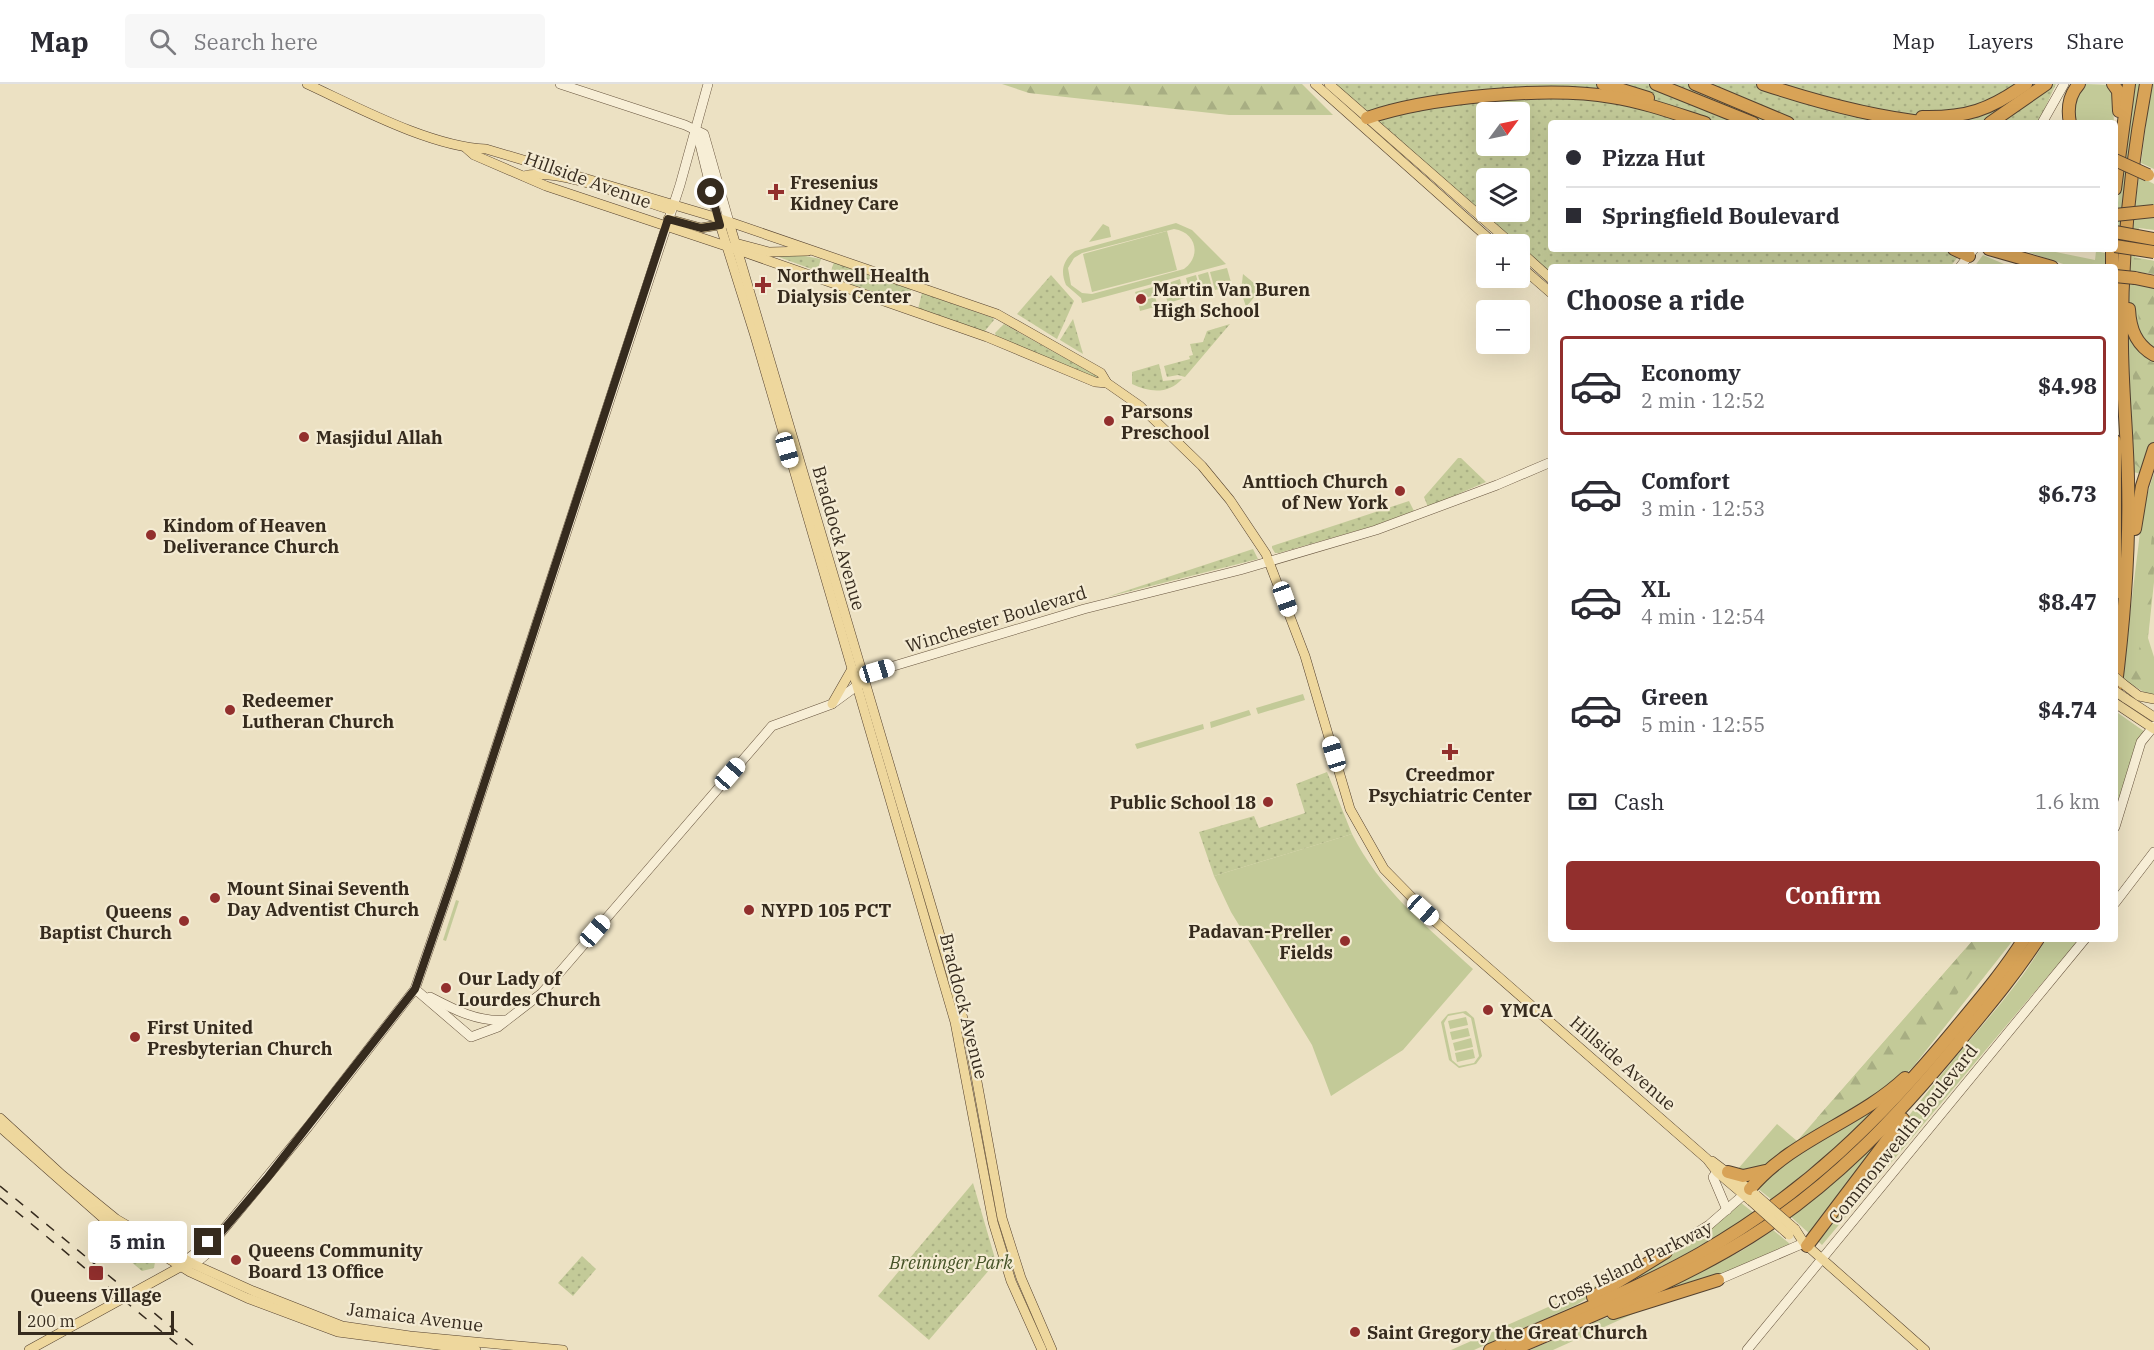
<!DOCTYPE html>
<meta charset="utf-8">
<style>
body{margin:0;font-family:"IBM Plex Serif",serif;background:#f7f7f7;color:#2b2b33;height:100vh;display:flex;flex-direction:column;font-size:22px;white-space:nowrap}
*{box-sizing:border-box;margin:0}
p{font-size:20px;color:#7c7c81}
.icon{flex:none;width:33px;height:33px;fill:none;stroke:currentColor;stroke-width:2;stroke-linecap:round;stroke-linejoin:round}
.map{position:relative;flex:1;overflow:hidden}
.drawer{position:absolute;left:1548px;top:180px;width:570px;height:678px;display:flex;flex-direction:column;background:#fff;border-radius:6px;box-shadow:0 6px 24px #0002}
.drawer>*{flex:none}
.hud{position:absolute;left:1548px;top:36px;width:570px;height:132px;border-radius:6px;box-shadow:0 6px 24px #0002;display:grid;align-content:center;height:132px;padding:0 18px;background:#fff}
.needle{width:39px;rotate:57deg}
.buttons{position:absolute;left:1476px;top:18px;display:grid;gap:12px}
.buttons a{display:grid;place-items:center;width:54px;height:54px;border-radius:6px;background:#fff;box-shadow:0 6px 24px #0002;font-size:30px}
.scale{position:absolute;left:18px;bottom:15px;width:156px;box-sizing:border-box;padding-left:6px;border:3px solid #362b1e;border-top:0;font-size:16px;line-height:21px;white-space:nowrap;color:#362b1e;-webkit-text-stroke:4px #f4ebd3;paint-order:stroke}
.end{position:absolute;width:27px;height:27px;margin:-14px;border:8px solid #362b1e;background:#fff;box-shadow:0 0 0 3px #fff}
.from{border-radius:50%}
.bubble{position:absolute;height:42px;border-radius:6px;background:#fff;box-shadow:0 6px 24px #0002;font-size:20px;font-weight:800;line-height:42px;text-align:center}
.car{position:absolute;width:18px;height:36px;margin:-18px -9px;border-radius:8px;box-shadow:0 0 4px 2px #0007;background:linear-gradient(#fff 24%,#345 0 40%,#fff 0 76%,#345 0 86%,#fff 0)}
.hud b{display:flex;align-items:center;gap:21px;height:57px;font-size:22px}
.hud b+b{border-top:2px solid #e1e1e2}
.hud i{width:15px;height:15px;background:#2b2b33}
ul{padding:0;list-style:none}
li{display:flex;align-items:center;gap:18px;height:99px;margin:0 12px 9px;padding:0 6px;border:3px solid transparent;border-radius:6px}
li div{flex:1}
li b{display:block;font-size:22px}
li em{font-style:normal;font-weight:800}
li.active{border-color:#922f2d}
li>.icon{width:54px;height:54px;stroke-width:1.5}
h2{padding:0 18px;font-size:27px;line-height:72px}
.pay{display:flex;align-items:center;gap:15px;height:66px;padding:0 18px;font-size:22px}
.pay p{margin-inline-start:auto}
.action{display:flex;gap:12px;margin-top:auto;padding:12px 18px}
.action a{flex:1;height:69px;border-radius:6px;background:#922f2d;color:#fff;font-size:24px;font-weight:800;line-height:69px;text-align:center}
header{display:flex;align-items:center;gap:36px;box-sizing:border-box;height:84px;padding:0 30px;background:#fff;border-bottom:2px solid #e1e1e2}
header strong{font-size:28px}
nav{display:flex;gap:33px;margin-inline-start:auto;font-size:21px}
.search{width:420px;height:54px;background:#f7f7f7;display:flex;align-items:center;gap:15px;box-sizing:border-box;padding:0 21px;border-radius:6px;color:#7c7c81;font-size:22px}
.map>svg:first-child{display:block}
.grass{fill:#c3ca98;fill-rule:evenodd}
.forest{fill:url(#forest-firs)}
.park{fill:url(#park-dots);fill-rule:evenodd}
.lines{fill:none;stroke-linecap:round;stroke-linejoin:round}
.secondary-casing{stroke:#67543e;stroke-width:10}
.primary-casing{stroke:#54412f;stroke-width:10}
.highway-casing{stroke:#54412f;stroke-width:14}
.secondary{stroke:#f7eed6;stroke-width:9}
.primary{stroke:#eed79d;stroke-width:9}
.highway{stroke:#d8a357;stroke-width:12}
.rail{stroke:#362b1e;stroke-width:1.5;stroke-dasharray:10 10;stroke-linecap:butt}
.primary-bridge-casing{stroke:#54412f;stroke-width:10;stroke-linecap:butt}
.highway-bridge-casing{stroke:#54412f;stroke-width:14;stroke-linecap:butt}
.primary-bridge{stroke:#eed79d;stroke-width:9}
.highway-bridge{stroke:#d8a357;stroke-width:12}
.route{stroke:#362b1e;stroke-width:8}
.poi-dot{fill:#922f2d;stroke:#f4ebd3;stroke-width:2}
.labels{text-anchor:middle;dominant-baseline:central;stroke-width:4.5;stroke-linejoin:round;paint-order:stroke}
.street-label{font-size:18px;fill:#362b1e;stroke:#f4ebd3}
.poi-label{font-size:18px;font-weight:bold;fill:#362b1e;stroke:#f4ebd3;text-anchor:start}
.park-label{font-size:18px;font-style:italic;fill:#455226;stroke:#f4ebd3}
</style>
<header>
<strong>Map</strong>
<div class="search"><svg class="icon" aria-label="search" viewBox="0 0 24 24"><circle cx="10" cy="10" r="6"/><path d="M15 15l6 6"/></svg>Search here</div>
<nav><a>Map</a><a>Layers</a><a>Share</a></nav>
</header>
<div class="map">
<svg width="2154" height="1266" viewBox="0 0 2154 1266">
<defs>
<pattern id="forest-firs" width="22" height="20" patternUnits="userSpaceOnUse" patternTransform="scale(1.5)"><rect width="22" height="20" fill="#c3ca98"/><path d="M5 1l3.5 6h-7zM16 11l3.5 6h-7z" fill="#a8ae83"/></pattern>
<pattern id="park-dots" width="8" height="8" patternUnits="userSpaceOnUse" patternTransform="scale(1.5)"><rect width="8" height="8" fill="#c3ca98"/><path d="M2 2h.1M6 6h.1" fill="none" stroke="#a8ae83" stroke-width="1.8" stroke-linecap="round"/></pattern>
</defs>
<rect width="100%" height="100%" fill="#ece1c3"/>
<!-- grass -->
<g class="grass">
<path d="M2086,0L2112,1L2114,39H2076C2072,23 2075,12 2086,0Z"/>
<path d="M2135,0H2142L2131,64L2123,407C2116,273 2105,132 2135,0Z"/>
<polygon points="2151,0 2154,0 2154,85 2141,79"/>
<path d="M2139,92L2154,100V146L2139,144L2135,173L2154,177V190L2133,187L2131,200L2154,202V267C2145,262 2134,242 2131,232C2123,203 2135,125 2139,92Z"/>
<path d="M1176,139L1192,146L1226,180L1082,219L1081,214L1066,201C1060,187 1063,176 1075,167ZM1174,145C1196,148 1202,172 1184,185L1092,210L1082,209L1071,201L1068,184L1074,174L1082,169Z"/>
<polygon points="1103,140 1109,143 1111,153 1089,158"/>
<polygon points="1167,147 1177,186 1092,208 1083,170"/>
<polygon points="2019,165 2041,165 2095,176 2096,167 2105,169 2107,183 2072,183"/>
<polygon points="1227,184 1232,202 1215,206 1210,188"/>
<polygon points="1208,188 1213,207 1203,210 1198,191"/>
<polygon points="1196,191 1201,210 1191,212 1186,194"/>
<polygon points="1180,195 1182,204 1165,209 1162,201"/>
<polygon points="1153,203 1155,211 1138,216 1135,208"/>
<polygon points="1183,205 1185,214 1168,219 1165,210"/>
<polygon points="1155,213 1158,222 1140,227 1138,218"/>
<polygon points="2126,238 2154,274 2154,362 2142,390 2133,388"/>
<polygon points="2154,389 2154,498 2148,554 2154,573 2154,611 2149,611 2122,595 2143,424"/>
<polygon points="1303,610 1305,616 1258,630 1256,624"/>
<polygon points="1249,626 1251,631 1211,644 1210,638"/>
<polygon points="2118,629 2145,648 2115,734"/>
<polygon points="1203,640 1204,645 1137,665 1135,660"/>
<path d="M1352,750C1379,805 1428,843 1473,885L1403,966L1331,1012L1312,961L1231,828L1214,792Z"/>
<polygon points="456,816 459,817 446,857 443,856"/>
<polygon points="1974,855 2014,855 1913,983 1878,1015 1753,1090 1737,1086 1777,1040 1797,1057"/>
<path d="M2046,855H2079L1822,1161L1817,1156C1859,1098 1901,1040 1946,985C1980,942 2019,903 2046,855Z"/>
<path d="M1466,927L1474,934L1482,972L1476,980L1459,984L1449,976L1441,938L1448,930ZM1463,929L1471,934L1479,972L1474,979L1459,982L1452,976L1444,939L1448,932Z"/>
<polygon points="1466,933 1468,941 1450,945 1448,937"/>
<polygon points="1468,944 1470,952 1452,956 1450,948"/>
<polygon points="1471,954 1473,963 1455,967 1453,959"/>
<polygon points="1473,965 1475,974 1457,978 1455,969"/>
<polygon points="1882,1019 1858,1045 1772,1116 1756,1103 1789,1075"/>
<polygon points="1890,1045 1812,1152 1790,1132"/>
<polygon points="1740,1118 1755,1130 1684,1171 1608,1209"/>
<polygon points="1773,1146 1790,1160 1693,1203 1638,1220 1743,1166"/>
<polygon points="1627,1188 1628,1190 1576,1221 1474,1266 1451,1266"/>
<polygon points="1664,1216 1553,1266 1530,1266 1600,1236"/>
</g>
<!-- forest -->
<g class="forest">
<polygon points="1002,0 1302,0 1333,31 1229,31 1029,9"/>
<polygon points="1983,171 2011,183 1974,183"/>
<polygon points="2134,174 2154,177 2154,190 2132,187"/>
<path d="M2154,205V258C2134,247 2137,226 2142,207Z"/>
<polygon points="2138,273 2154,279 2154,353 2140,384 2135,380 2133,371 2133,279"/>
<polygon points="2154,431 2154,486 2143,605 2137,603 2130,593 2141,559"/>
<polygon points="1974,855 1997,855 1944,928 1881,982 1836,1036 1826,1041 1817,1034"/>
</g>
<!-- park -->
<g class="park">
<path d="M1335,0H2056L2038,39H1551V165H1964L1950,183H1551V190ZM1486,28H1520V62H1486ZM1486,94H1520V128H1486Z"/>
<polygon points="776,172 805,172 821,175 817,187"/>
<polygon points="834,178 911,205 908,219 829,193"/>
<polygon points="1243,190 1261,205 1246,223 1241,207"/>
<polygon points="1051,191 1074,217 1057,255 1017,230"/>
<polygon points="922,209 993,234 994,236 984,248 918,225"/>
<polygon points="1073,235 1083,270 1060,256"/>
<polygon points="1004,240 1099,293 1099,296 996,252 995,249"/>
<polygon points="1230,240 1185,293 1178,291 1167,293 1164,282 1190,275 1189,272 1193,271 1190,260 1203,258 1207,247"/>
<path d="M1159,280L1163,297L1182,295C1169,310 1150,309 1132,300V288Z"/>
<polygon points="1458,374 1461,374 1486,398 1428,423 1424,413"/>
<polygon points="1409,417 1414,427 1373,442 1279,469 1275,469 1272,464 1272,462"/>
<polygon points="1253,465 1258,475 1107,513"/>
<polygon points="1327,688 1352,750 1214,792 1199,748 1254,732 1259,744 1305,729 1296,700"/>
<polygon points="973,1099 996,1178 929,1256 878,1212"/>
<polygon points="112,1153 151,1173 155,1178 154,1184 142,1187 110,1160"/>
<polygon points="582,1172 596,1185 573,1212 558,1199"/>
</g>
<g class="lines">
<defs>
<g id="secondary">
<polyline points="560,0 685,41 704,50 729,138"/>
<polyline points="2042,39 2064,0"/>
<polyline points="697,48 718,134"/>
<polyline points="1960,183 1974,165"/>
<polyline points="2115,743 2141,658 2154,642"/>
<polyline points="2115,819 2154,768"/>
<polyline points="415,905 471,953 498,943 542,909 772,642 832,620 877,587 1084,525 1240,486 1376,446 1497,401 1551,378"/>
<path d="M430,913C453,925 477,938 504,936"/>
<polyline points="1717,1088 1713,1093 1727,1126"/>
<polyline points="1666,1168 1709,1141 1748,1107"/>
<polyline points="181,1180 219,1151"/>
<path d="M188,1181C199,1179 218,1162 219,1151L308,1043L415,905L457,783L680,101L708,0"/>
<polyline points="1718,1196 1804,1159"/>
<polyline points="1747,1266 2085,855"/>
</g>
<g id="primary">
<path d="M307,0C357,23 431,63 486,65L718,134L997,230L1101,289L1107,299L1140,322L1202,382L1230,416L1266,470L1305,572L1350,725L1384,785L1437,839L1707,1075L1717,1088L1751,1117"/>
<polyline points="1315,0 1495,160"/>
<polyline points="1329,0 1512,160"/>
<polyline points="466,64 474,71 546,102 738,166 987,253 1095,298 1107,299"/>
<path d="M524,92C555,82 638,116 671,126"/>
<polyline points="718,134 755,252 955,938 993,1138 1011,1197 1042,1266"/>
<polyline points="668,135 701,144 724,140"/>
<polyline points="729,138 951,889 971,965 1002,1134 1021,1194 1052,1266"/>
<polyline points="739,160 769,168 808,167"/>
<polyline points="1520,167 1551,195"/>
<polyline points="1520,182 1551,209"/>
<polyline points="2122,599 2139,612 2154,615"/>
<polyline points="2125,614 2154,633"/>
<polyline points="2115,619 2154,645"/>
<polyline points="832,620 852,585"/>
<polyline points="0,1034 62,1091 116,1135 193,1180 253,1207 342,1242 410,1252 563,1266"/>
<polyline points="0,1043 103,1134 190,1188 247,1214 338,1248 476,1266"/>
<polyline points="1712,1077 1753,1108"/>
<polyline points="1795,1145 1804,1159 1925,1266"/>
<polyline points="29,1266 180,1183"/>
</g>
<g id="highway">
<polyline points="1603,0 1648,14"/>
<polyline points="1656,0 1753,39"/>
<polyline points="1695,0 1788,39"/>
<path d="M1763,0C1817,18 1873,33 1930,39"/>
<polyline points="2113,0 2118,7 2119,27"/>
<path d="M1922,33C1966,34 1990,26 2026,0"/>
<path d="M1367,34C1427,13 1549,2 1612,13C1644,18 1674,29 1705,39"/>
<polyline points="1990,39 2046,0"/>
<path d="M2070,39C2067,24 2069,11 2079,0"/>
<polyline points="2115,105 2129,0"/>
<polyline points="1954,165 1969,172"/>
<polyline points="1989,165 2052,183"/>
<polyline points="2112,183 2112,165"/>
<polyline points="2135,194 2154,198"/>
<path d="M2129,225C2130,245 2136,261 2154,271"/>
<polyline points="2115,357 2115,509"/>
<polyline points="2135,445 2142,402 2154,365"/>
<path d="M2115,609C2124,538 2130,468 2128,395C2127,345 2121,295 2122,245C2122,163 2131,81 2146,0"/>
<polyline points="1728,1088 1743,1092 1765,1087"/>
<path d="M1750,1105C1792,1055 1858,1038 1905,994"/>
<polyline points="1807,1162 1903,1035"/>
<polyline points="1593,1213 1666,1168"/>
<polyline points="1613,1229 1718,1196"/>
<path d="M1490,1266C1561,1235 1634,1207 1701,1169C1804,1110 1880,1036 1955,945C1979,916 2004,887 2024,855"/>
<path d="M1512,1266C1592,1231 1676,1199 1750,1153C1832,1102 1897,1033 1958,959C1986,925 2014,892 2038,855"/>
</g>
</defs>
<!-- secondary casing -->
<use href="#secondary" class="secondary-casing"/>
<!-- primary casing -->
<use href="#primary" class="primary-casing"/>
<!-- highway casing -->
<use href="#highway" class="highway-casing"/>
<!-- secondary -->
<use href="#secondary" class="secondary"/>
<!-- primary -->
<use href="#primary" class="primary"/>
<!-- highway -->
<use href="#highway" class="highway"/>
<!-- rail -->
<g class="rail">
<polyline points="0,1102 199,1266"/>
<polyline points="0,1114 184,1266"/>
</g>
<defs>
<g id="primary-bridge">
<polyline points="2115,593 2122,599"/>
<polyline points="2115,607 2125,614"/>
<polyline points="1756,1111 1795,1145"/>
<polyline points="1751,1117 1789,1151"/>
</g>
<g id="highway-bridge">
<polyline points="2115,76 2148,91"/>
<polyline points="2115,131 2154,127"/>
<polyline points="2115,148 2154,155"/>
<polyline points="2115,162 2154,168"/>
<polyline points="2115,192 2135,194"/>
</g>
</defs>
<!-- primary-bridge casing -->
<use href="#primary-bridge" class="primary-bridge-casing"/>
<!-- highway-bridge casing -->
<use href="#highway-bridge" class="highway-bridge-casing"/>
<!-- primary-bridge -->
<use href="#primary-bridge" class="primary-bridge"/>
<!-- highway-bridge -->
<use href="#highway-bridge" class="highway-bridge"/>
</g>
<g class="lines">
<!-- route -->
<polyline class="route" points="208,1158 219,1151 268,1093 415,905 457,783 668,135 701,144 720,141 711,108"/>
</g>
<!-- markers -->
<g class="poi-dot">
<path d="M773 99h6v6h6v6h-6v6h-6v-6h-6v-6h6z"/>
<path d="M760 192h6v6h6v6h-6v6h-6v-6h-6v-6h6z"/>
<circle cx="1141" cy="215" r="6"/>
<circle cx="1109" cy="337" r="6"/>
<circle cx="304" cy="353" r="6"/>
<circle cx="1400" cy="407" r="6"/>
<circle cx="151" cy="451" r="6"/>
<circle cx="230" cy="626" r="6"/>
<path d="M1447 659h6v6h6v6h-6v6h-6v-6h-6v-6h6z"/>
<circle cx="1268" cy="718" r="6"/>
<circle cx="215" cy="814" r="6"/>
<circle cx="749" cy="826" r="6"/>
<circle cx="184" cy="837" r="6"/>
<circle cx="1345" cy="857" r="6"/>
<circle cx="446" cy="904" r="6"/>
<circle cx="1488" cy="926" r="6"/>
<circle cx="135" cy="953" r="6"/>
<circle cx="236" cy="1176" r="6"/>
<rect x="88" y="1181" width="16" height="16" rx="3"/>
<circle cx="1355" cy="1248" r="6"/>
</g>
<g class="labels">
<!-- street labels -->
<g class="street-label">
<text transform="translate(588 96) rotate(20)">Hillside Avenue</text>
<text transform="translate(839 454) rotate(74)">Braddock Avenue</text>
<text transform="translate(996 535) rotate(-17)">Winchester Boulevard</text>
<text transform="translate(964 922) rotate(76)">Braddock Avenue</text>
<text transform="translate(1623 979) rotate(41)">Hillside Avenue</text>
<text transform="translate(1903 1050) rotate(-51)">Commonwealth Boulevard</text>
<text transform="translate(1630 1181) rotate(-26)">Cross Island Parkway</text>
<text transform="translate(415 1233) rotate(7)">Jamaica Avenue</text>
</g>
<!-- poi labels -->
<g class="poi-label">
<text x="790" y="98">Fresenius<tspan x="790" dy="21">Kidney Care</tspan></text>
<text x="777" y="191">Northwell Health<tspan x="777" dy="21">Dialysis Center</tspan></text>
<text x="1153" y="205">Martin Van Buren<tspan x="1153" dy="21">High School</tspan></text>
<text x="1121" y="327">Parsons<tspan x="1121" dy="21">Preschool</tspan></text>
<text x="316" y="353">Masjidul Allah</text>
<text x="1388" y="397" text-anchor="end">Anttioch Church<tspan x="1388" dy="21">of New York</tspan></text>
<text x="163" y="441">Kindom of Heaven<tspan x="163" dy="21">Deliverance Church</tspan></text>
<text x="242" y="616">Redeemer<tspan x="242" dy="21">Lutheran Church</tspan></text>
<text x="1450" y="690" text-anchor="middle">Creedmor<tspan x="1450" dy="21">Psychiatric Center</tspan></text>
<text x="1256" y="718" text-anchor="end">Public School 18</text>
<text x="227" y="804">Mount Sinai Seventh<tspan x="227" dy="21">Day Adventist Church</tspan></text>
<text x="761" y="826">NYPD 105 PCT</text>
<text x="172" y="827" text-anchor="end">Queens<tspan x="172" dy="21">Baptist Church</tspan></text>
<text x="1333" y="847" text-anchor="end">Padavan-Preller<tspan x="1333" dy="21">Fields</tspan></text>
<text x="458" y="894">Our Lady of<tspan x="458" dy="21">Lourdes Church</tspan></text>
<text x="1500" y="926">YMCA</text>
<text x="147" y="943">First United<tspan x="147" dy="21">Presbyterian Church</tspan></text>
<text x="248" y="1166">Queens Community<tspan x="248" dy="21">Board 13 Office</tspan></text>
<text x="96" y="1211" text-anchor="middle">Queens Village</text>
<text x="1367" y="1248">Saint Gregory the Great Church</text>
</g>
<!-- park labels -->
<g class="park-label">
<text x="951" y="1178">Breininger Park</text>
</g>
</g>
</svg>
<div class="buttons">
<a><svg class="needle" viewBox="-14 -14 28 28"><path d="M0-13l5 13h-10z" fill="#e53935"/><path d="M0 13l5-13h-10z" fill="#7c7c81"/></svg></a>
<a><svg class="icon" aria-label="layers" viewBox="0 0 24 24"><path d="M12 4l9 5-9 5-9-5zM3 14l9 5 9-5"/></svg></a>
<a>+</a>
<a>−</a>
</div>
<div class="scale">200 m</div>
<i class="end from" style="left:711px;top:108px"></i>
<i class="end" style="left:208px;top:1158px"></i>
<div class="bubble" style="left:88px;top:1137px;width:99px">5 min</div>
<i class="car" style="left:787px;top:366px;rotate:164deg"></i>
<i class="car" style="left:1285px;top:515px;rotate:160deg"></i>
<i class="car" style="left:877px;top:587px;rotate:73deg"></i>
<i class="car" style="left:1334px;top:670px;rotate:343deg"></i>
<i class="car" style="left:730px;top:690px;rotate:41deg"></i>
<i class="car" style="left:1423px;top:826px;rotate:132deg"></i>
<i class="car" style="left:595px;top:847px;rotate:41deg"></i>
<div class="hud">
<b><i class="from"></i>Pizza Hut</b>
<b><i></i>Springfield Boulevard</b>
</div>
<section class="drawer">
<h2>Choose a ride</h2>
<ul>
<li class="active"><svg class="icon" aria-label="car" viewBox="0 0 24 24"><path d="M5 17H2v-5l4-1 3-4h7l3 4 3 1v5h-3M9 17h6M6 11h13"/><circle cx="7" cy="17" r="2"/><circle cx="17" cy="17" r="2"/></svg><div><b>Economy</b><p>2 min · 12:52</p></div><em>$4.98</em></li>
<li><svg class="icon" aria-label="car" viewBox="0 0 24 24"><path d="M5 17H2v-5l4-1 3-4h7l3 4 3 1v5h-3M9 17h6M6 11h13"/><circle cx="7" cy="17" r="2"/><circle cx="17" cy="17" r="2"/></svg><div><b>Comfort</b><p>3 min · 12:53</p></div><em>$6.73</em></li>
<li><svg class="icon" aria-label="car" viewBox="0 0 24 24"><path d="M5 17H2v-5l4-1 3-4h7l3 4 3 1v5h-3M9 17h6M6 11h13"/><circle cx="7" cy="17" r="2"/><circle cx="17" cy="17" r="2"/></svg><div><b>XL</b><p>4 min · 12:54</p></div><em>$8.47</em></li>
<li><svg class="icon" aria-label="car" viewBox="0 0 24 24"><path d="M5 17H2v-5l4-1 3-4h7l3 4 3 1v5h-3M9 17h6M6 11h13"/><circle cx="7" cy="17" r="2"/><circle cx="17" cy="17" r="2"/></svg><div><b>Green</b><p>5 min · 12:55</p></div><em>$4.74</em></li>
</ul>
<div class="pay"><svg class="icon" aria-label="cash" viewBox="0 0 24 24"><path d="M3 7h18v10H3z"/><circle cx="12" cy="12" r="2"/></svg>Cash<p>1.6 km</p></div>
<div class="action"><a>Confirm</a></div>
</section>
</div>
